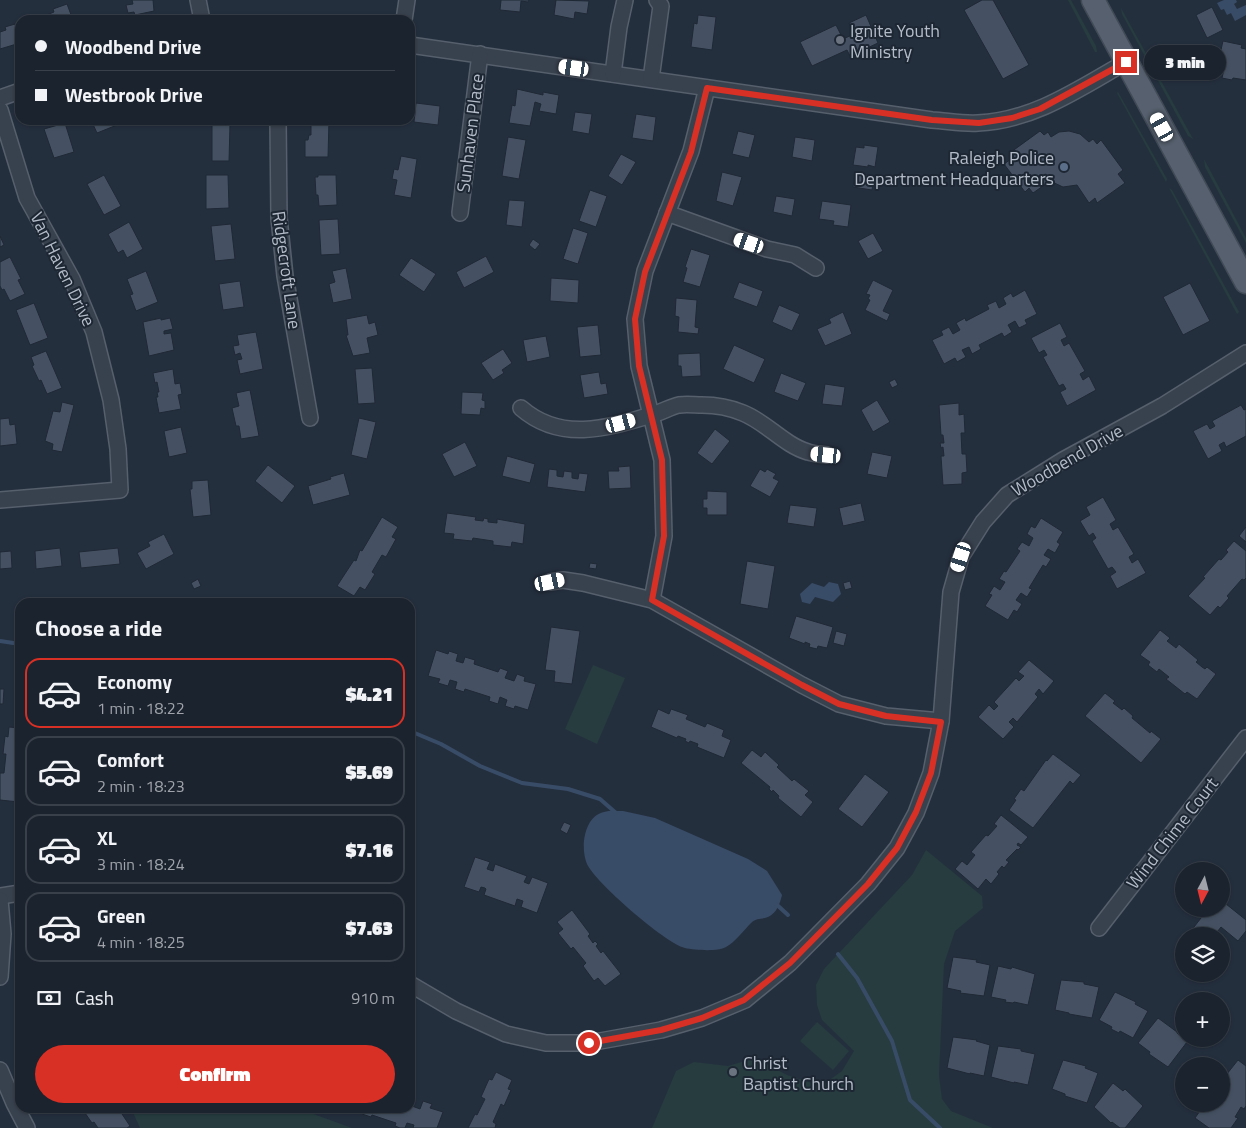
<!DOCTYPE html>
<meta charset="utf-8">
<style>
body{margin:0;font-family:"Titillium Web",sans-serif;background:#282f3a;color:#f1f3f6;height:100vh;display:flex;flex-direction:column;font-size:19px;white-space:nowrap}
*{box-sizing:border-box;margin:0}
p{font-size:16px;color:#a0a4aa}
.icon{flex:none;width:28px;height:28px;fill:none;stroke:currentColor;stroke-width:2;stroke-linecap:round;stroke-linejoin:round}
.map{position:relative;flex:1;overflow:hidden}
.panel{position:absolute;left:15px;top:598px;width:400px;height:515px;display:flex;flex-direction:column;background:#1b232e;border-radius:15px;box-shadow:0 1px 4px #0004,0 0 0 1px #39404a}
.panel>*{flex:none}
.guide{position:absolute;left:15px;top:15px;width:400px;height:110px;border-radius:15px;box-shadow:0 1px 4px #0004,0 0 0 1px #39404a;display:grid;align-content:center;height:110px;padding:0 20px;background:#1b232e}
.needle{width:32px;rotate:187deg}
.controls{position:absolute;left:1175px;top:862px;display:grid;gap:10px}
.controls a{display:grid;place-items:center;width:55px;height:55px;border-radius:50%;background:#1b232e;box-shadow:0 1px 4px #0004,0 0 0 1px #39404a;font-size:25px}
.end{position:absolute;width:22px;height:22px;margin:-11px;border:6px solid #d93025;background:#fff;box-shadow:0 0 0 2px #fff}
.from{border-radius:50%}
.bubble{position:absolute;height:35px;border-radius:18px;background:#1b232e;box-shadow:0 1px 4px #0004,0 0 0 1px #39404a;font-size:16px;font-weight:800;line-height:35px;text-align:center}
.car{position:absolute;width:15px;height:30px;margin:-15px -8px;border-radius:6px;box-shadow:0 0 4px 1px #0007;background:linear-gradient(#fff 24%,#345 0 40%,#fff 0 76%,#345 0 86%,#fff 0)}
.guide b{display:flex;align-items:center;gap:18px;height:48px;font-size:19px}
.guide b+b{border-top:1px solid #39404a}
.guide i{width:12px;height:12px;background:#f1f3f6}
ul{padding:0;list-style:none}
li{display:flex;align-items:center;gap:15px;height:70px;margin:0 10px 8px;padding:0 10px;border:2px solid #39404a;border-radius:15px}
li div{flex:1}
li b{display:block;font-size:19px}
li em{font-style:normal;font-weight:800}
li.active{border-color:#d93025}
li>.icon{width:45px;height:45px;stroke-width:1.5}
h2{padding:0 20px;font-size:22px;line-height:60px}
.pay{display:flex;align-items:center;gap:12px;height:55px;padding:0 20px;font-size:19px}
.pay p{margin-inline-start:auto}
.action{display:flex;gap:10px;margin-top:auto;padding:10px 20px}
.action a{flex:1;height:58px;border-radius:30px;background:#d93025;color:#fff;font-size:20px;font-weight:800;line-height:58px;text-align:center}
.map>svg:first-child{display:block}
.green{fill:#263c3f}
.water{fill:#394c67}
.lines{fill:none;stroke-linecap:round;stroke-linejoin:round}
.stream{stroke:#394c67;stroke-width:4}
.building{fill:#455162;stroke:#1f2835}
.minor-casing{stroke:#565f6c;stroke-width:18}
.primary-casing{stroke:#414a57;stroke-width:25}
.minor{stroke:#38414e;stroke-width:15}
.primary{stroke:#56606e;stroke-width:22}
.route{stroke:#d93025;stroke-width:6}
.worship-dot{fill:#6b7280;stroke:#1d2633;stroke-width:2}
.service-dot{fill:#5c6f8a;stroke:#1d2633;stroke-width:2}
.labels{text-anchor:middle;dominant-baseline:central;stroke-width:4;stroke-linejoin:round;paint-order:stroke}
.poi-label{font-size:18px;fill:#b4bcc9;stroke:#1d2633;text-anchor:start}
.street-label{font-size:18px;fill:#b4bcc9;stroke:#1d2633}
</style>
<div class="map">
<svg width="1246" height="1128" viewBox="0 0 1246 1128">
<rect width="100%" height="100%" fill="#242f3e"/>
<!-- green -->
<g class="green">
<polygon points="1068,0 1071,0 1096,46 1097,52 1095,52"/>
<polygon points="1121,8 1193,139 1188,136 1122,14"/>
<polygon points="1118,92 1167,179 1166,182 1117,93"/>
<polygon points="1204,159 1246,238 1246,243 1205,167"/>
<polygon points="1169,188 1172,190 1239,312 1237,314"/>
<polygon points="593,665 625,678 597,744 565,729"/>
<polygon points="926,850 982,896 983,908 955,931 944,964 939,1075 942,1099 951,1111 993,1128 652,1128 676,1071 694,1062 728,1066 755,1058 787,1075 821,1086 842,1071 854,1051 822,1020 817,1005 816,985 824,969 912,875"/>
<polygon points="817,1022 849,1051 833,1070 800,1041"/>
<polygon points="131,1108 297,1108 352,1128 140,1128"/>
</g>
<!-- water -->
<g class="water">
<polygon points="1224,0 1236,0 1237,2 1234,4 1237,9 1246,5 1246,15 1235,21 1231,13 1227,15 1224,9 1221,10 1217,3"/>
<polygon points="829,582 838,584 841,594 833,602 815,597 810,604 802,602 800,594 812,583 824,587"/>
<path d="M623,811L655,818L748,859L767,871L782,895C780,903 777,913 768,917C761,920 757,917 751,923C745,929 734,943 726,947C717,952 695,950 685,948C665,943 595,882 587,864C580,848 584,816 604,812C610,810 617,811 623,811Z"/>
</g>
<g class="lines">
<!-- stream -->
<g class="stream">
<polyline points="0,641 20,644"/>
<polyline points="410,731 441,744 480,766 522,783 568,789 600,799 616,813"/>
<polyline points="776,904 788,915"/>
<polyline points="838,954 857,978 892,1041 910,1100 940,1128"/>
</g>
</g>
<!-- building -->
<g class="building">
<polygon points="132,0 153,0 154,11 135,15 134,12 128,13 126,5 133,4"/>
<polygon points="501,0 529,0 528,2 521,1 520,12 500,10"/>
<polygon points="556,0 589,1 587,14 575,12 574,19 554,15"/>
<polygon points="982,0 993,0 1029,65 1003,79 964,10"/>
<polygon points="67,4 73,20 34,20 54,12 53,9"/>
<polygon points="1212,7 1223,30 1207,38 1196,15"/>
<polygon points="698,15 716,17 712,50 691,47 694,23 697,24"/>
<polygon points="866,15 878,43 850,56 847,50 812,66 800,42 836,25 843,39 854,34 849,23"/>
<polygon points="15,24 20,43 0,49 0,32 6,30 5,27"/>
<polygon points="1223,41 1242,45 1241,48 1246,49 1246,80 1233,78 1232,80 1222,78 1224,69 1220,68 1223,54 1220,54"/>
<polygon points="517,89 543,95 543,92 559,95 556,114 539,111 541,104 535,102 530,126 509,123 512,105 515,106"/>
<polygon points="416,103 440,106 438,125 414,122"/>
<polygon points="575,112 592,114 589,134 572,131"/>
<polygon points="636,114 656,117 653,141 632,138"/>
<polygon points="91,120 126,120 127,121 97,133"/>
<polygon points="307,120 329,120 328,157 305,157 305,140 308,140 309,135 311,135 311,125 307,125"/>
<polygon points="65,123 74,152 54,158 44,129"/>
<polygon points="212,124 230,124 229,161 212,161"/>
<polygon points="738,131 755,135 749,158 732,154"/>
<polygon points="1040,131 1044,135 1048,132 1051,137 1059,132 1069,131 1080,134 1089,142 1093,139 1097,144 1101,140 1123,170 1118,174 1125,183 1097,203 1095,198 1089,203 1077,185 1063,187 1050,181 1033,193 1029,188 1025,192 1004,164 1014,157 1011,152"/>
<polygon points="508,137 526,140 519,179 502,176"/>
<polygon points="795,137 815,140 812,161 792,157"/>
<polygon points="864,145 878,147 875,167 868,165 868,167 853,165 856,147 864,148"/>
<polygon points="621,154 636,162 622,185 608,176"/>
<polygon points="401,156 417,159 411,198 394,195 397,180 392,179 394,169 398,170"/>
<polygon points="722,172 742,177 733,206 716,201"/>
<polygon points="855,173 874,176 872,190 853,187"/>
<polygon points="104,175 121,206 104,215 87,184"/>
<polygon points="206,175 228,175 229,208 206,209"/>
<polygon points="318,175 336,175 337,205 319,206 318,195 316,195 315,177 318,177"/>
<polygon points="590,190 607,196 596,227 579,221"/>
<polygon points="776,196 795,199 792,216 773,212"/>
<polygon points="509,200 525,201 522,227 506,225"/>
<polygon points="822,201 851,205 848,227 833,225 834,221 819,219"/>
<polygon points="338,219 340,254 321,255 319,220"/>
<polygon points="129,222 143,249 127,258 123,250 118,253 108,234"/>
<polygon points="231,224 235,259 215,261 211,226"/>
<polygon points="573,228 588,233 578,264 563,259"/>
<polygon points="873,233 883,251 868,259 858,241"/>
<polygon points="0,236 4,245 0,247"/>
<polygon points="533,239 540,244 535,250 529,245"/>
<polygon points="691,249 710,255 700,287 683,282 687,268 685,267"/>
<polygon points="486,256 494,272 464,288 456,272"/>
<polygon points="10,257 21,279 18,280 25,294 10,301 4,289 2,290 0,286 0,262"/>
<polygon points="411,258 436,274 424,292 399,275"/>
<polygon points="346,268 352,299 333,303 329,284 335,282 332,271"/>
<polygon points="146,271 158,302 136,311 130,295 133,294 127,279"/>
<polygon points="551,278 579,280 578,303 550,301"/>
<polygon points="873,280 893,290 883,311 890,314 887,321 865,310 870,300 868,299 870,295 866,294"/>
<polygon points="240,281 244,307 223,310 219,284"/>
<polygon points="739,282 763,291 757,307 733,298"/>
<polygon points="1190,283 1210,321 1183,335 1163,297"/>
<polygon points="1025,290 1037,314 1025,320 1027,324 1019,328 1015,321 1008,325 1012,332 1004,337 1002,333 979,345 981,349 972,354 969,347 962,350 966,357 957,362 955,358 944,364 932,340 943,335 941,331 949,327 953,334 960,330 956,323 965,318 966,321 989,309 987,305 996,301 999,308 1006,304 1003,298 1011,293 1013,297"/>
<polygon points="676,298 697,300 695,327 699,328 698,334 678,332 679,317 675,316"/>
<polygon points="34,303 48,338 30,345 16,310"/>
<polygon points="779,305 800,314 792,331 772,322"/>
<polygon points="843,312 852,334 825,346 817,329 831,323 829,319"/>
<polygon points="367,315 369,324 375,322 378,335 367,338 370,353 353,356 346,335 348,335 346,319"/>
<polygon points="161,318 161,320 170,318 173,329 164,331 164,334 171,333 174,350 149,356 143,322"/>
<polygon points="1060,323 1067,337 1061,340 1064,346 1069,343 1085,371 1080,374 1083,380 1089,376 1096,390 1067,406 1060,392 1066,389 1063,384 1059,386 1043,357 1047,355 1044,350 1039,353 1031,338"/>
<polygon points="598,325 601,355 580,357 577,327"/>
<polygon points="256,332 263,369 240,374 237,360 242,359 240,353 235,355 233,346 239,345 237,335"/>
<polygon points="546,336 550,357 527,362 523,340"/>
<polygon points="734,345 765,359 754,383 723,369"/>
<polygon points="503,349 512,363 502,370 504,373 493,380 481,363"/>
<polygon points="46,351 62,388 47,394 41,380 39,381 32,366 34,365 31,357"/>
<polygon points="700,353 701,376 682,377 681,366 678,366 678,354"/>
<polygon points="372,368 375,403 358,404 355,369"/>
<polygon points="173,369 175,384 180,383 182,394 178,395 181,409 159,413 156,397 158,397 157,392 159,392 157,382 155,383 153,373"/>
<polygon points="599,372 601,384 606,383 608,394 584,398 580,375"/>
<polygon points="781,373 806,383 798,401 774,392"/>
<polygon points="895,379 898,385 892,388 889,382"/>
<polygon points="825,384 845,387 842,406 822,404"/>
<polygon points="250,390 259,436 241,439 239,426 236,426 232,408 239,406 236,393"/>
<polygon points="462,392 483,393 482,400 485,401 485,409 481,408 480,415 461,414"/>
<polygon points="877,400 890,422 873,432 861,410"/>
<polygon points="62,402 74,405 62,452 52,450 53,444 45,441 53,411 60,412"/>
<polygon points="959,403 959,415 964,414 965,433 961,433 962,454 966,454 967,472 962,473 962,484 943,485 941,456 944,456 943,447 941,448 940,443 944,443 943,435 941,435 939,405"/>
<polygon points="1241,405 1244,410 1246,409 1246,436 1226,447 1224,442 1219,445 1222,451 1208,459 1193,431 1207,424 1210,429 1215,426 1212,421"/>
<polygon points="9,418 10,425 15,424 17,444 0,446 0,419"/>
<polygon points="359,418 376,422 367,459 351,455"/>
<polygon points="181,427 187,453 169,457 164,431"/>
<polygon points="715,429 730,441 712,464 697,453"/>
<polygon points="465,442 477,466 454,477 442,454"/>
<polygon points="872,452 892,456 887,478 867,474"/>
<polygon points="507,456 535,464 530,483 502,476"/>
<polygon points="268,465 295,486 282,503 255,481"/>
<polygon points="630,466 631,488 609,489 608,471 619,471 618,467"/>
<polygon points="549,469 557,470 557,476 563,477 564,471 572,472 572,478 578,479 579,473 588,474 585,492 547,487"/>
<polygon points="760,469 765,472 767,469 776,474 773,478 779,481 770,497 750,486"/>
<polygon points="344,473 350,495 313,505 308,486 331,479 330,477"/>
<polygon points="208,480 211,515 193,517 190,489 192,489 192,481"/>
<polygon points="707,491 727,492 727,515 707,515 707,508 703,508 703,499 707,499"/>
<polygon points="1103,497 1116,520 1110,524 1113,530 1118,527 1134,554 1129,557 1132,563 1138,559 1146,573 1117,589 1110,576 1116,572 1112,567 1108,569 1092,541 1096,538 1093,533 1089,536 1080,521 1090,515 1086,507"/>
<polygon points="861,503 865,521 843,526 839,508"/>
<polygon points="790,505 817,508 814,527 787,523"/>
<polygon points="447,513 476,517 475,520 483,521 484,518 488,519 488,522 497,523 497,519 525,524 523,544 512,542 511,547 493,545 493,541 473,538 472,541 453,539 454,534 444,533"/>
<polygon points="382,517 398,527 392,537 396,539 386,557 382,555 372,572 375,574 365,590 360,587 354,596 337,586 354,560 356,561 360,550 362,551"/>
<polygon points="1041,518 1063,532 1057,542 1060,544 1055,553 1048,549 1044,555 1051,559 1046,567 1043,565 1029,588 1032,589 1027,597 1021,593 1016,600 1022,604 1017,612 1014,610 1008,620 985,606 992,595 989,594 994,586 1000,590 1005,582 999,579 1004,571 1006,572 1020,551 1017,549 1022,542 1029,546 1033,538 1027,534 1031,526 1035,528"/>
<polygon points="1246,527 1246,542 1239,536"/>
<polygon points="164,534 174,554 146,569 137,553 150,546 148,542"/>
<polygon points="1234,541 1246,551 1246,578 1244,580 1242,579 1227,596 1229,598 1220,608 1218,606 1210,615 1188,596 1205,578 1203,577 1219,559 1221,560 1228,552 1226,550"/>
<polygon points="60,548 62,566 36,569 35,551"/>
<polygon points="118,548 120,564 81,568 79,552"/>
<polygon points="11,551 12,568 0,569 0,552"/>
<polygon points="747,561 775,566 768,609 740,604"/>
<polygon points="590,563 597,564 596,569 589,568"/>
<polygon points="198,579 201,586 194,589 191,583"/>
<polygon points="850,581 852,588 845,590 843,583"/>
<polygon points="796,616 833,627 827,648 818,646 817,649 809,647 810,644 805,642 805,644 789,638"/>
<polygon points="551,627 580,631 572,684 554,682 555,671 545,670"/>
<polygon points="1160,630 1170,638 1167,641 1176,648 1179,644 1198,660 1196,662 1202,667 1205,669 1207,667 1216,674 1197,699 1187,692 1185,694 1166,679 1169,677 1159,669 1157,672 1148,665 1150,662 1140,655"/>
<polygon points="836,631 847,634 844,646 833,643"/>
<polygon points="436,650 448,654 449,651 458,654 456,661 463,663 465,657 475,660 474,664 498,672 500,668 508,671 505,678 514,681 517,674 525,677 524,681 536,684 528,710 515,706 514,709 505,706 507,700 500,697 498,704 489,701 490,697 465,689 464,692 455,689 457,682 450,680 448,686 438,683 440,679 428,676"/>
<polygon points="1029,660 1054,681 1043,694 1039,689 1035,694 1038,697 1017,722 1013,718 1009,722 1014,727 1003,739 978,717 989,705 994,710 998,706 994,702 1016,678 1019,681 1024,676 1018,672"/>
<polygon points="0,689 4,689 3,704 0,704"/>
<polygon points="1105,693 1115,701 1113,703 1122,710 1124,708 1133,716 1132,718 1150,733 1151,731 1161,739 1141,763 1085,716"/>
<polygon points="658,709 669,714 671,709 688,715 686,719 705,727 707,723 724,730 722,736 731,740 724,758 697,747 698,744 690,741 689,743 685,741 686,739 678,736 677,738 651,727"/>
<polygon points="9,727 20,728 19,802 0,800 0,773 4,773 6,754 3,754 5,736 8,737"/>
<polygon points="752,750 761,757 765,752 779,765 777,767 792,781 794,779 809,791 805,795 813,802 801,817 778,798 779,796 773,790 772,792 769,789 770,787 741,763"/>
<polygon points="1053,754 1081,775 1073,784 1070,781 1033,828 1009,810 1016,800 1014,799 1021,789 1024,791 1046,760 1047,761"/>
<polygon points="865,774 889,792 862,827 838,809"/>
<polygon points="1001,815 1028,837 1021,845 1018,843 1017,845 1021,847 1018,850 1017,849 1006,860 1009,862 1004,868 1002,866 997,872 999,874 991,884 986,879 978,889 955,869 962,861 967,865 975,855 971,852 986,835 988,836 997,826 994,824"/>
<polygon points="564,822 571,825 567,834 560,830"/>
<polygon points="475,857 490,862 487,869 493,871 495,864 527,876 524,882 529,884 532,877 548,883 537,913 521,907 523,901 517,899 515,906 484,895 486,889 485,888 481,887 479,892 464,887"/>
<polygon points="1221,900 1246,920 1246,931 1238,941 1221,927 1214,936 1187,936 1208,909 1221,909"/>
<polygon points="572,910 590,934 588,936 593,943 595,941 598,944 596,946 601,953 603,951 621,974 605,986 598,978 594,981 583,966 586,963 573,947 571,949 558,933 563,929 557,922"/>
<polygon points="1221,951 1226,955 1221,961"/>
<polygon points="953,957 977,960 976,962 990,965 984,996 960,993 961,991 947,988"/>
<polygon points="998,966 1011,969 1012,967 1035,974 1028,1005 1014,1002 1013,1003 1005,1002 1006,1000 991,997"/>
<polygon points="1061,980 1084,982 1084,984 1099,987 1092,1018 1069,1014 1069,1013 1055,1010"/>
<polygon points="1115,992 1136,1002 1135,1004 1148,1011 1133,1038 1120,1031 1119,1033 1111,1029 1112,1027 1099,1020"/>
<polygon points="1158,1018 1177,1032 1177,1033 1187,1042 1168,1067 1149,1054 1150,1052 1138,1043"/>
<polygon points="953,1037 977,1040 976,1041 990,1045 984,1076 970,1073 970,1074 947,1068"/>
<polygon points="998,1046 1021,1049 1021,1051 1035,1054 1028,1085 1014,1082 1014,1083 991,1077"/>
<polygon points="1063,1060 1086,1066 1085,1068 1098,1073 1087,1103 1065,1096 1065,1094 1052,1089"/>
<polygon points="1238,1060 1246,1066 1246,1106 1244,1109 1241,1107 1235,1117 1238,1118 1231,1128 1209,1128 1195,1118 1202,1108 1204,1109 1208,1104 1221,1104 1221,1085 1225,1080 1223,1079"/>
<polygon points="496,1072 512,1080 508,1089 511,1090 504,1106 501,1104 493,1122 496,1124 495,1128 468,1128 475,1114 477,1115 485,1099 481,1097 489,1079 492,1080"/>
<polygon points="1113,1083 1123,1091 1125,1089 1143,1106 1125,1128 1120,1128 1112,1122 1111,1123 1094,1107"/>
<polygon points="410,1097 415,1098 412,1106 420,1109 423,1101 432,1104 430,1108 443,1112 437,1128 413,1128 414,1125 407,1123 405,1128 400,1128 395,1126 396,1123 372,1115 371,1117 362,1114 364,1108 410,1108"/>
<polygon points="87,1108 118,1108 130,1126 127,1128 98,1128 94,1122 92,1123 85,1113 89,1111"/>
<polygon points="346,1108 356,1108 354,1112 346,1109"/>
</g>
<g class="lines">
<defs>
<g id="minor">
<polyline points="198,0 202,20"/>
<polyline points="404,20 407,0"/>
<path d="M410,45L932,120C948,121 963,124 978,123C1033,121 1080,88 1126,62"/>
<polyline points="613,74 619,27 625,0"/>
<polyline points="651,79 661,6 657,0"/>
<polyline points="0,98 20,91"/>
<polyline points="0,110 27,198 72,279 94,332 111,400 118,449 120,490 0,500"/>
<polyline points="278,120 279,218 285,276 310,418"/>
<polyline points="460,213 480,54"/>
<polyline points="667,213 767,249 795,255 816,268"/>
<path d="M521,408C560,442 606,429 651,415C660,413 670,407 679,405C686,404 695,405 702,405C715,405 731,408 743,413C766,422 784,445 808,452C814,454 820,454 827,455"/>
<polyline points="550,582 563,580 583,583 652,600 802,685 839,704 886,716 941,721"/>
<polyline points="652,600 664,536 662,460 639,366 635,319 645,271 691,151 707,88"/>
<polyline points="0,896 20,893"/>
<polyline points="0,900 3,934 0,977"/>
<polyline points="1099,928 1246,738"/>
<polyline points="410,984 456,1011 506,1034 546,1043 589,1043 661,1030 702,1018 745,1000 790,963 868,884 897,848 916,813 931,773 941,721 951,592 961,557 983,522 1007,495 1063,460 1162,406 1246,353"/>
<polyline points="0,1070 14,1103 27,1128"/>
</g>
<polyline id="primary" points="1093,0 1246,282"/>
</defs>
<!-- minor casing -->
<use href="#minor" class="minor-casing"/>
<!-- primary casing -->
<use href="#primary" class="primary-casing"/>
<!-- minor -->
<use href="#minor" class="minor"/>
<!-- primary -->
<use href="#primary" class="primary"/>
</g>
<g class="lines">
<!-- route -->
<polyline class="route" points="589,1043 661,1030 702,1018 744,1000 790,963 868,884 897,848 916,812 931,773 941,722 886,716 839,704 802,685 652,600 664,536 662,460 639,366 635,319 645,272 691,152 707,88 932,120 979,123 1012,118 1040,109 1126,62"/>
</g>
<!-- markers -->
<g class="worship-dot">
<circle cx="840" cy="40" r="5"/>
<circle cx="733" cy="1072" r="5"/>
</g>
<circle class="service-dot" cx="1064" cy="167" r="5"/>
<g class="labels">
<!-- poi labels -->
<g class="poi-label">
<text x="850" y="30">Ignite Youth<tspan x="850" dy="21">Ministry</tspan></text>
<text x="1054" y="157" text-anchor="end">Raleigh Police<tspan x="1054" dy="21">Department Headquarters</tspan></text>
<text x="743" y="1062">Christ<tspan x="743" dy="21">Baptist Church</tspan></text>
</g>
<!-- street labels -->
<g class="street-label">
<text transform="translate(470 133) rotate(-83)">Sunhaven Place</text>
<text transform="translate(63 269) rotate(64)">Van Haven Drive</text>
<text transform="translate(287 270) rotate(82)">Ridgecroft Lane</text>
<text transform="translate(1067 460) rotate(-30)">Woodbend Drive</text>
<text transform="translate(1172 833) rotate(-52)">Wind Chime Court</text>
</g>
</g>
</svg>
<div class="controls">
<a><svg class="needle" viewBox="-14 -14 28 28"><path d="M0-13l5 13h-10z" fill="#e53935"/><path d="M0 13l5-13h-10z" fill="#a0a4aa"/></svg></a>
<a><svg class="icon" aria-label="layers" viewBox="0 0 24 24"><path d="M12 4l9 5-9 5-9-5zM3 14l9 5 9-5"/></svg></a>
<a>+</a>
<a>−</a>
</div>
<i class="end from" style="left:589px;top:1043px"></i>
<i class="end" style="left:1126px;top:62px"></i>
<div class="bubble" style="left:1144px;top:45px;width:82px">3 min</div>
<i class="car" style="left:574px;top:68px;rotate:278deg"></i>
<i class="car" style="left:1162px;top:127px;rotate:331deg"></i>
<i class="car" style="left:749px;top:243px;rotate:289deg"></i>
<i class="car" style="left:621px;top:423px;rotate:75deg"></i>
<i class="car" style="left:826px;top:455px;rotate:276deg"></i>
<i class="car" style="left:961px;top:557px;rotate:198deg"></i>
<i class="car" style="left:550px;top:582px;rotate:78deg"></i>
<div class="guide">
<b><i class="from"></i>Woodbend Drive</b>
<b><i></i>Westbrook Drive</b>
</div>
<section class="panel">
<h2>Choose a ride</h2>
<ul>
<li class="active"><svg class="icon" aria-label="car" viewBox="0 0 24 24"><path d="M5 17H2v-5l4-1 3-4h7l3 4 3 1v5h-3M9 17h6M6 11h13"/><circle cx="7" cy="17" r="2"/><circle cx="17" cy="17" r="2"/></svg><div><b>Economy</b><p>1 min · 18:22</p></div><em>$4.21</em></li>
<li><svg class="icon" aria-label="car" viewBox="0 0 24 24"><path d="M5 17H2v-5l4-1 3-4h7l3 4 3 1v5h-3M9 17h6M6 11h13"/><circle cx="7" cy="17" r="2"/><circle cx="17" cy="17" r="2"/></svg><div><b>Comfort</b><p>2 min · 18:23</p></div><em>$5.69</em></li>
<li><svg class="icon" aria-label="car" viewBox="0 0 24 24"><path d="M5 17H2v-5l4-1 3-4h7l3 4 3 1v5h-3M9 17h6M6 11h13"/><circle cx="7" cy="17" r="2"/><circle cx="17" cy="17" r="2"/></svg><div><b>XL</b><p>3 min · 18:24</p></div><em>$7.16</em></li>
<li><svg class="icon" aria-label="car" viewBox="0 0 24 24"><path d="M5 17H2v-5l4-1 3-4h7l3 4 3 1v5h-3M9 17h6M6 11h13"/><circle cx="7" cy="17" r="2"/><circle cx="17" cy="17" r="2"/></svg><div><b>Green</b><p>4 min · 18:25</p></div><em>$7.63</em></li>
</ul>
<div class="pay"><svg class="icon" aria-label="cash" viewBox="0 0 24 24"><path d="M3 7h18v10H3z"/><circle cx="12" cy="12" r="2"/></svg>Cash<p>910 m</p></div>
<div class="action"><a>Confirm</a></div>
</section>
</div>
